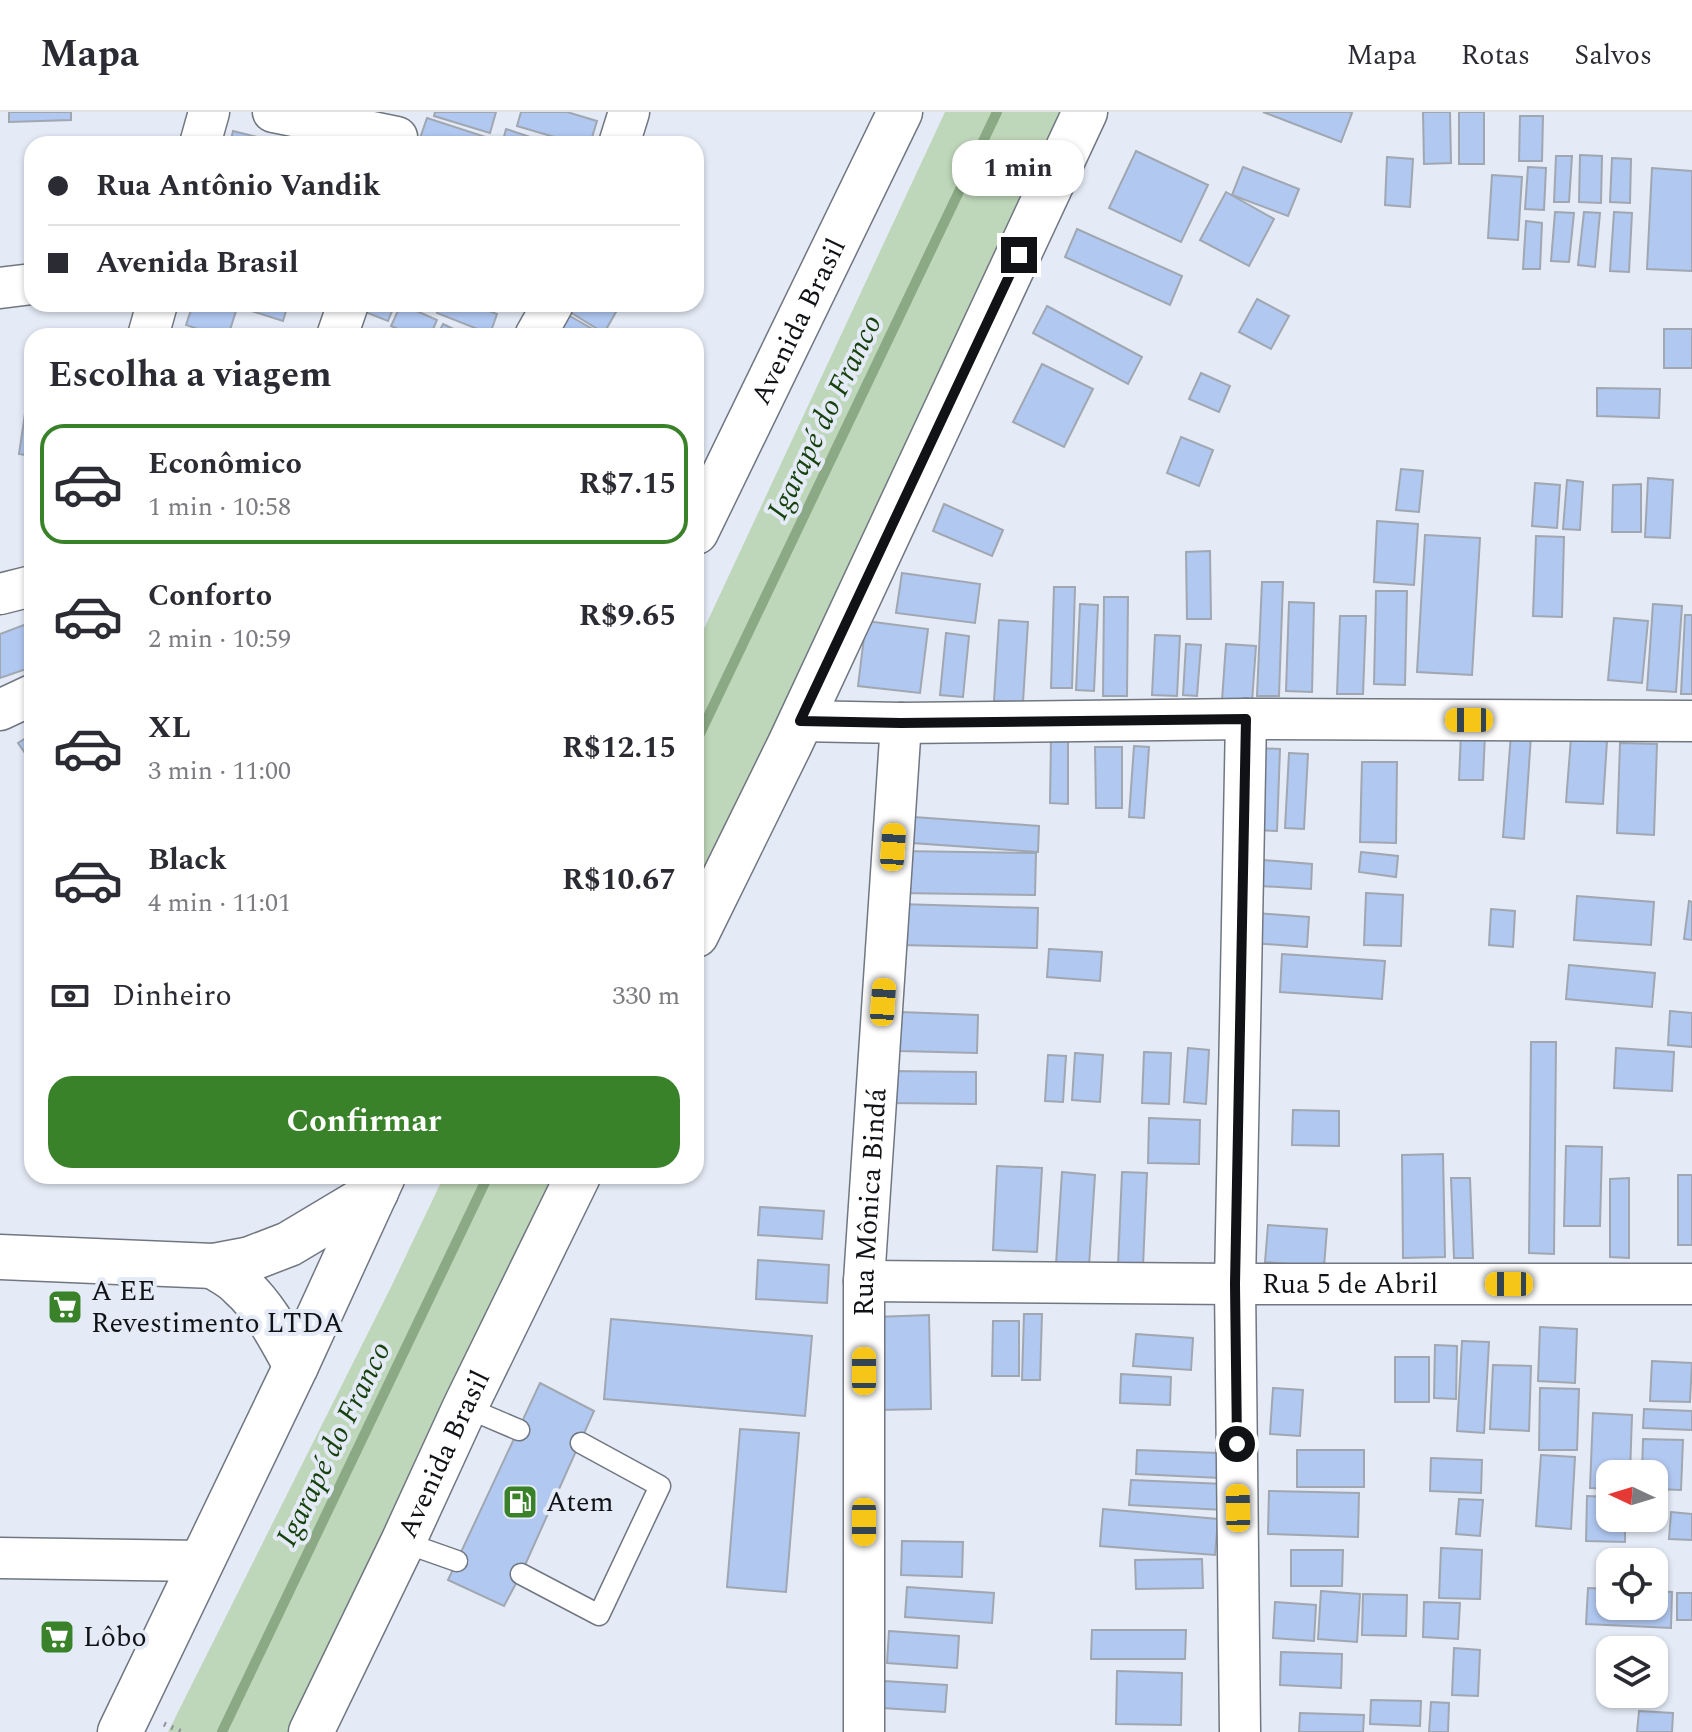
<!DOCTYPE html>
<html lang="pt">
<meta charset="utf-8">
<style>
body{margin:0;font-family:Spectral,serif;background:#f2f2f3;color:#2b2b33;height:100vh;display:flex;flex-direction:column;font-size:30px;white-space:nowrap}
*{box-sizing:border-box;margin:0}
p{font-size:26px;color:#7c7c81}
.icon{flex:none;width:44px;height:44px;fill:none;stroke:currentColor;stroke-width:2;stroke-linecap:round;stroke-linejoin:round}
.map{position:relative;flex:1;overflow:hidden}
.side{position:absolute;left:24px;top:216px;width:680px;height:856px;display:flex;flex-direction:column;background:#fff;border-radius:24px;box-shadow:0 2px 6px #0004}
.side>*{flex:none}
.banner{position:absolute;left:24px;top:24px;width:680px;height:176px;border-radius:24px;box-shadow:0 2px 6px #0004;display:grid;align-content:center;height:176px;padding:0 24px;background:#fff}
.needle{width:52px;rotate:274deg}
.fabs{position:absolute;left:1596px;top:1348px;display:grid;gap:16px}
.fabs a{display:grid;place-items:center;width:72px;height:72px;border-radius:16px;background:#fff;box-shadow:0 2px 6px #0004;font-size:40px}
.end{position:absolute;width:36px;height:36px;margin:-18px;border:10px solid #101216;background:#fff;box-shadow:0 0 0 4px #fff}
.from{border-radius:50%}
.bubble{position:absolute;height:56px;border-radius:24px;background:#fff;box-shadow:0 2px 6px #0004;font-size:26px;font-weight:700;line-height:56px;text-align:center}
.car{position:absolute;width:24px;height:48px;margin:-24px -12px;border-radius:10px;box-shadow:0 0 6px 2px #0007;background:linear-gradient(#f5c518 24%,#345 0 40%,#f5c518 0 76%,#345 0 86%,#f5c518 0)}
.banner b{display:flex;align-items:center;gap:28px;height:76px;font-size:30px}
.banner b+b{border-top:2px solid #e1e1e2}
.banner i{width:20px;height:20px;background:#2b2b33}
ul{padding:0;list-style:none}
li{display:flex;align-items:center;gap:24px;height:120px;margin:0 16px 12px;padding:0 8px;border:4px solid transparent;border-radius:24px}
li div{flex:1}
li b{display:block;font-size:30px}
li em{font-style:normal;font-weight:700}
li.selected{border-color:#398229}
li>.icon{width:72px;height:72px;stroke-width:1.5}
h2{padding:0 24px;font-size:36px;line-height:96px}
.pay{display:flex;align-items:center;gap:20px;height:88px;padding:0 24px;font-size:30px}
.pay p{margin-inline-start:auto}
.primary-button{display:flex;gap:16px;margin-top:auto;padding:16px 24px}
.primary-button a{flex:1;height:92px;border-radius:24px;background:#398229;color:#fff;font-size:32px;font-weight:700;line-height:92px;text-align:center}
header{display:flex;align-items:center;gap:48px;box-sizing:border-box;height:112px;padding:0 40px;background:#fff;border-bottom:2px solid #e1e1e2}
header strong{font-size:38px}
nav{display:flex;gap:44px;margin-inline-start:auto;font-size:28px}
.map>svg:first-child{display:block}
.green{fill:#bed6b9}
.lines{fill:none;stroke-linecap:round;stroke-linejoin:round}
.stream{stroke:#8aa984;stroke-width:10}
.building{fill:#b1c8f1;stroke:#a0a7b1;stroke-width:2}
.service-casing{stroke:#717781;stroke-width:23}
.minor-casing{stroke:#717781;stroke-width:43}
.tertiary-casing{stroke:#717781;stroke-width:47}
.trunk-casing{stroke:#717781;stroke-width:47}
.path{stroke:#8c919a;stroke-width:5;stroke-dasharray:2 6;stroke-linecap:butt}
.service{stroke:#fff;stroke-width:20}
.minor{stroke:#fff;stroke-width:40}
.tertiary{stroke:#fff;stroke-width:44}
.trunk{stroke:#fff;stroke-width:44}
.route{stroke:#101216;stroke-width:10}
.labels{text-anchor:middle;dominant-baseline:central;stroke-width:8;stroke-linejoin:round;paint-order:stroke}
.street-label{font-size:28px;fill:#101216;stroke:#e4ebf6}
.poi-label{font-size:28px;fill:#101216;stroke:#e4ebf6;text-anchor:start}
.water-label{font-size:30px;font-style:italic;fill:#17410d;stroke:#e4ebf6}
</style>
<header>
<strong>Mapa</strong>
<nav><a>Mapa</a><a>Rotas</a><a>Salvos</a></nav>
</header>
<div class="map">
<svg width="1692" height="1620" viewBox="0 0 1692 1620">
<rect width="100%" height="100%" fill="#e4ebf6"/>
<!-- green -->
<g class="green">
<polygon points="945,0 1072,0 696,793 696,534"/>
<polygon points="444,1064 567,1064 294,1620 168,1620 392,1173"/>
</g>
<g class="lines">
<!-- stream -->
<g class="stream">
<polyline points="696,630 997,0"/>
<polyline points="222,1620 488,1064"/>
</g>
</g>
<!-- building -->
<g class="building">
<polygon points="9,0 71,0 71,8 9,10"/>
<polygon points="435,0 496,0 490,21 434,4"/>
<polygon points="521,0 567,0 597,9 590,32 578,32 517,14"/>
<polygon points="1263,0 1349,0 1352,1 1341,30"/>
<polygon points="1423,0 1450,0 1451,51 1424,52"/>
<rect x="1459" y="0" width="25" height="52"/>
<polygon points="1520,4 1543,4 1542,49 1519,49"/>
<polygon points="427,6 492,27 490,32 418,32"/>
<polygon points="506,17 545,30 544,32 502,32"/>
<polygon points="233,19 285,32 230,32"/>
<polygon points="1136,39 1208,73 1181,130 1109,96"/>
<polygon points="1580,43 1602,44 1601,91 1579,90"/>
<polygon points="1556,44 1572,44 1569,90 1554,90"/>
<polygon points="1387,45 1413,47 1410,95 1385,93"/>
<polygon points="1612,46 1631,47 1630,91 1610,90"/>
<polygon points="1243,55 1299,77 1288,104 1232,83"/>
<polygon points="1528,55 1546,56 1544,98 1525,97"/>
<polygon points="1652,56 1692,59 1692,159 1647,157"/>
<polygon points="1492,63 1522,65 1518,128 1488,126"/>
<polygon points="1226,80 1274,107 1249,154 1200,128"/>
<polygon points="1555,100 1574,101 1569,150 1551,149"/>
<polygon points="1584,100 1600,101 1595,155 1578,153"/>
<polygon points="1614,100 1632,101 1629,160 1610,159"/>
<polygon points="1526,109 1542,111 1540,157 1523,157"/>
<polygon points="1077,117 1182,164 1170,193 1065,145"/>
<polygon points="1257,187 1289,204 1271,237 1239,220"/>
<polygon points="193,192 217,192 236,199 228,224 218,224 186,213"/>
<polygon points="234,192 288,192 283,209 233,193"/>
<polygon points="362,192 395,192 388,209 360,198"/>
<polygon points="401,192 437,208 430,224 413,224 391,214"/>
<polygon points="441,192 471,192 497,202 490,222 437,201"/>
<polygon points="563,192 618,192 620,193 604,221 562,195"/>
<polygon points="1047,194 1142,245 1128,272 1033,221"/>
<polygon points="556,196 601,222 600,224 553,224"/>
<polygon points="443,212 468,224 437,224"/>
<rect x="1664" y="217" width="28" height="39"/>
<polygon points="1042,252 1093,277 1064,335 1013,310"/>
<polygon points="32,255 32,344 19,342"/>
<polygon points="1201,261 1230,274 1219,300 1189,287"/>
<polygon points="1597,276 1660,277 1659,306 1597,304"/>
<polygon points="1181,325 1213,338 1199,374 1167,361"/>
<polygon points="1401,357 1423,359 1419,400 1396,398"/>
<polygon points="1648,366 1673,368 1670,426 1645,425"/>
<polygon points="1567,368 1583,370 1580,418 1563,417"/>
<polygon points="1535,371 1560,373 1557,416 1532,414"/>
<polygon points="1641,372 1641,420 1612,420 1613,373"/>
<polygon points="944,392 1003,418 992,444 933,419"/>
<polygon points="1377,409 1418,412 1414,473 1374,470"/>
<polygon points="1425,423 1480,426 1472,563 1417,560"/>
<polygon points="1536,424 1564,425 1562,505 1533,504"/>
<polygon points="1210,439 1211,507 1187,507 1186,440"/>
<polygon points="902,461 980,472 975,511 896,501"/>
<polygon points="1262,470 1283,470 1279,584 1257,584"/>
<polygon points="1054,475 1075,475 1072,576 1051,576"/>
<polygon points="1376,479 1407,479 1405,573 1374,572"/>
<polygon points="1104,485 1128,485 1127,584 1103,584"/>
<polygon points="1289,490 1314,491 1312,580 1286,579"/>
<polygon points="1080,492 1098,493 1094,579 1076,578"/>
<polygon points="1653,492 1682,494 1676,580 1647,578"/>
<polygon points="1685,503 1692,503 1692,582 1681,582"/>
<polygon points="1340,504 1366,504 1363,582 1337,582"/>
<polygon points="1614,506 1648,509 1642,571 1608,568"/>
<polygon points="999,508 1028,510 1023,590 994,589"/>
<polygon points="866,509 928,517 920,581 858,574"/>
<polygon points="32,510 32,555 0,566 0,522"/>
<polygon points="946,521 969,524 963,585 940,583"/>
<polygon points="1155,523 1180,524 1177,584 1152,583"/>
<polygon points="1186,532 1201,533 1197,584 1183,583"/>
<polygon points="1226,532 1256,534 1252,590 1222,588"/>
<polygon points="1461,621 1485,622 1483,668 1459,668"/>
<polygon points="32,622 32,651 18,631"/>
<polygon points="1511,622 1531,624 1524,727 1503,725"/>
<polygon points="1051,626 1068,626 1068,692 1050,691"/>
<polygon points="1571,626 1607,629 1603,692 1566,690"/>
<polygon points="1620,631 1657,632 1654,723 1617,721"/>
<polygon points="1134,634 1149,635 1144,706 1129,705"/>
<polygon points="1095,635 1122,635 1122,696 1096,696"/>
<polygon points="1257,636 1280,637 1277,719 1254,718"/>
<polygon points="1289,641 1308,642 1304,717 1285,716"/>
<polygon points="1362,650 1397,650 1396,731 1360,730"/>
<polygon points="900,704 1039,714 1038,740 898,730"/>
<polygon points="898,739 1036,741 1035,783 898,781"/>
<polygon points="1361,740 1398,744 1396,765 1359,760"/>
<polygon points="1263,748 1312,752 1311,777 1261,774"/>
<polygon points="1366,781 1403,783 1401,834 1364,833"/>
<polygon points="1577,784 1654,790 1651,833 1574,828"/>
<polygon points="1689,789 1692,790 1692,828 1684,827"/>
<polygon points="899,792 1038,796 1037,836 898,833"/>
<polygon points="1491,797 1515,799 1513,835 1489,833"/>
<polygon points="1256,801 1309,805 1307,835 1253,831"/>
<polygon points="1049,837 1102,840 1100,869 1047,865"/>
<polygon points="1282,842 1385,849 1382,887 1280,880"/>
<polygon points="1569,853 1655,861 1652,895 1566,887"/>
<polygon points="1670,899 1692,901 1692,935 1668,933"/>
<polygon points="900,900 978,903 977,941 900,939"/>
<polygon points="1531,930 1556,930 1554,1142 1529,1141"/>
<polygon points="1188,936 1209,938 1206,992 1184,990"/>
<polygon points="1616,936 1674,940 1672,979 1614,976"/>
<polygon points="1144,940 1171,941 1169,992 1142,991"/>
<polygon points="1075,941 1103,943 1100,990 1072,988"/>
<polygon points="1048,943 1066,944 1063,990 1045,989"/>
<polygon points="890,959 976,960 976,992 890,991"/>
<polygon points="1293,998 1339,999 1339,1034 1292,1033"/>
<polygon points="1149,1006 1200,1008 1199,1052 1148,1051"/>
<polygon points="1566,1034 1602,1035 1600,1114 1564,1114"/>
<polygon points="1443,1042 1445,1145 1403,1146 1402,1043"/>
<polygon points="997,1054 1042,1056 1037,1140 993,1138"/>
<polygon points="1062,1060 1095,1063 1089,1154 1056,1152"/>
<polygon points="1122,1060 1147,1061 1143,1155 1118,1154"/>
<rect x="1678" y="1063" width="14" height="70"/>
<polygon points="1451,1066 1470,1066 1473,1146 1454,1146"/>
<polygon points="1629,1066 1629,1146 1610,1145 1610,1067"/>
<polygon points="760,1095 824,1099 822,1127 758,1123"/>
<polygon points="1268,1113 1327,1117 1324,1155 1265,1150"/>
<polygon points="758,1148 829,1153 827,1191 756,1187"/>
<polygon points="1024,1202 1042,1202 1040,1268 1022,1268"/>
<polygon points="929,1203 931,1297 877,1298 875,1205"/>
<polygon points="611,1207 812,1224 805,1304 604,1287"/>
<polygon points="993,1209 1019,1209 1019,1264 992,1264"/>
<polygon points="1540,1215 1577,1217 1575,1271 1538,1269"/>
<polygon points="1136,1222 1193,1226 1191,1258 1133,1254"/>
<polygon points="1462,1229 1489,1230 1484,1321 1457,1319"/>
<polygon points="1435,1233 1457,1234 1456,1287 1434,1286"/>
<rect x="1395" y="1245" width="34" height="45"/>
<polygon points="1652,1249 1692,1251 1690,1290 1650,1289"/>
<polygon points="1493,1253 1531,1254 1529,1319 1490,1317"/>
<polygon points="1121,1262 1171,1265 1170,1293 1120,1291"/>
<polygon points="540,1271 594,1299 521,1462 504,1494 448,1468"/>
<polygon points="1273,1276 1303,1278 1300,1324 1270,1322"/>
<polygon points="1540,1276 1579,1277 1577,1338 1539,1338"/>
<polygon points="1644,1297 1692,1299 1692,1318 1643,1316"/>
<polygon points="1593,1301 1632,1303 1630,1362 1610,1362 1610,1377 1590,1376"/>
<polygon points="740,1317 799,1321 786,1480 727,1475"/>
<polygon points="1643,1327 1683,1328 1681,1378 1654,1377 1654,1362 1642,1362"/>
<polygon points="1137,1338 1220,1341 1220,1366 1136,1362"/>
<rect x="1297" y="1338" width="67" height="37"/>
<polygon points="1541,1343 1575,1345 1571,1417 1536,1414"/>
<polygon points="1431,1346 1482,1348 1481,1381 1430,1379"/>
<polygon points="1131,1368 1224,1372 1223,1398 1129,1393"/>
<polygon points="1269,1379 1359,1381 1358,1425 1268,1422"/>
<polygon points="1587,1384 1610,1385 1610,1406 1625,1406 1625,1430 1586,1429"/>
<polygon points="1459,1387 1483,1388 1480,1424 1456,1422"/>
<polygon points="1103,1397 1218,1407 1215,1443 1100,1434"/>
<polygon points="1671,1400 1692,1402 1692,1428 1669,1427"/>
<polygon points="902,1429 963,1430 962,1465 901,1463"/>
<polygon points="1441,1436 1482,1438 1480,1487 1439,1486"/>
<polygon points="1291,1438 1343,1438 1342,1474 1291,1474"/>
<polygon points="1202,1447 1203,1476 1136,1477 1135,1448"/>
<polygon points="907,1475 994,1481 992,1511 905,1505"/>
<polygon points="1588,1476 1610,1477 1610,1494 1654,1494 1654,1479 1672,1480 1671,1516 1586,1512"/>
<polygon points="1321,1479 1360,1482 1357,1530 1318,1527"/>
<rect x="1677" y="1481" width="15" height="27"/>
<polygon points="1363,1482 1407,1483 1406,1524 1362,1523"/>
<polygon points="1275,1490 1316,1493 1314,1529 1273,1526"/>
<polygon points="1424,1490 1460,1491 1458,1527 1423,1525"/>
<polygon points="1092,1518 1186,1518 1185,1547 1091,1547"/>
<polygon points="889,1519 959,1524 957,1556 887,1551"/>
<polygon points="1454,1536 1480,1538 1478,1584 1452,1583"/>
<polygon points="1281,1540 1342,1542 1341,1576 1280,1573"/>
<polygon points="1117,1559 1182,1561 1181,1613 1116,1612"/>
<polygon points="884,1569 947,1573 945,1600 882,1596"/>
<polygon points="1371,1588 1421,1589 1420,1614 1370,1612"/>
<polygon points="1431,1590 1449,1591 1448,1620 1429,1620"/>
<polygon points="1639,1599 1673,1601 1672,1620 1637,1620"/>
<polygon points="1300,1601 1364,1603 1363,1620 1299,1620"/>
</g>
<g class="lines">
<defs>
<g id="service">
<polyline points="465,1295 519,1318"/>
<polyline points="403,1430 457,1449"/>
<polyline points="521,1462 599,1503 660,1374 581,1331"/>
</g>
<g id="minor">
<polyline points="273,0 397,25"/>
<polyline points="200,32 209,0"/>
<polyline points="619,32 629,0"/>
<polyline points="0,176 32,172"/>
<polyline points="148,224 157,192"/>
<polyline points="337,224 348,192"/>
<polyline points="535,224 553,192"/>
<polyline points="0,482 32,474"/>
<polyline points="0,598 32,583"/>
<polyline points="800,609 901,611 1246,607 1692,609"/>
<path id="s1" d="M864,1169L1235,1172H1692"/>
<polyline points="0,1446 202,1449"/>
<path id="s2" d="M864,1620V1169L901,611"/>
<polyline points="1240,1620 1235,1172 1246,607"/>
</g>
<g id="tertiary">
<polyline points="0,1145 213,1154 250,1147 289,1132 376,1080"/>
<path d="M213,1154C222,1160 233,1165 240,1173C265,1195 280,1225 296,1254"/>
</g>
<g id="trunk">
<path id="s3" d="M696,420L900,0"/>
<polyline points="696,823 790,632 1085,0"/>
<polyline points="120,1620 296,1254 383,1064"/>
<path id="s4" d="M311,1620L403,1430L465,1295L578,1064"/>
</g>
</defs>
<!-- service casing -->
<use href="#service" class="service-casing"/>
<!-- minor casing -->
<use href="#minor" class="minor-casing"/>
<!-- tertiary casing -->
<use href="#tertiary" class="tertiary-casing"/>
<!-- trunk casing -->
<use href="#trunk" class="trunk-casing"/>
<!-- path -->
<polyline class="path" points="164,1612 182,1620"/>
<!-- service -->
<use href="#service" class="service"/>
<!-- minor -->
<use href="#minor" class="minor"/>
<!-- tertiary -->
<use href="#tertiary" class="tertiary"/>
<!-- trunk -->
<use href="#trunk" class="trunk"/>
</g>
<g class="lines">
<!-- route -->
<polyline class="route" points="1019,143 800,609 901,611 1246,607 1235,1172 1237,1332"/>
</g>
<!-- icons -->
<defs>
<symbol id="supermarket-square" viewBox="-11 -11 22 22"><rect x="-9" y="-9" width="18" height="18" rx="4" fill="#398229" stroke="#e4ebf6"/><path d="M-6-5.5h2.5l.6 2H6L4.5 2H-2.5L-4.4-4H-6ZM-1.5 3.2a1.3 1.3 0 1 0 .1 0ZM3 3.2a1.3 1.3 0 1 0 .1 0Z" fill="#fff"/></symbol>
<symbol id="fuel-square" viewBox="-11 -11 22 22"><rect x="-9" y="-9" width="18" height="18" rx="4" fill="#398229" stroke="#e4ebf6"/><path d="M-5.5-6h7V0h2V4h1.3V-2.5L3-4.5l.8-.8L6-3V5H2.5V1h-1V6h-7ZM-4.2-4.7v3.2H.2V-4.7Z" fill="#fff"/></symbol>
</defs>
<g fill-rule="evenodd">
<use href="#supermarket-square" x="45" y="1175" width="40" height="40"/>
<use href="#fuel-square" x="500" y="1370" width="40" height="40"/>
<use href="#supermarket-square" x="37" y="1505" width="40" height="40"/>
</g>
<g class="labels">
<!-- street labels -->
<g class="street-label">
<text stroke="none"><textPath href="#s3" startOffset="234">Avenida Brasil</textPath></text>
<text stroke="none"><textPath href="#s2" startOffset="530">Rua Mônica Bindá</textPath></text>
<text stroke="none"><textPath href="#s1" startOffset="486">Rua 5 de Abril</textPath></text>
<text stroke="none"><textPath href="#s4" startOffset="308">Avenida Brasil</textPath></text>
</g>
<!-- poi labels -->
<g class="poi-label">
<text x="91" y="1179">A EE<tspan x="91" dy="32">Revestimento LTDA</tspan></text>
<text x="546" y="1390">Atem</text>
<text x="83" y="1525">Lôbo</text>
</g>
<!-- water labels -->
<g class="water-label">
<text transform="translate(825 305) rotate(-64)">Igarapé do Franco</text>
<text transform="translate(334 1332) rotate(-64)">Igarapé do Franco</text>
</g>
</g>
</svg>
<div class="fabs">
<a><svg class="needle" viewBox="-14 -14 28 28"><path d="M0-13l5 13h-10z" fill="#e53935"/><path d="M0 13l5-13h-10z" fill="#7c7c81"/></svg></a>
<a><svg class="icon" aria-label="locate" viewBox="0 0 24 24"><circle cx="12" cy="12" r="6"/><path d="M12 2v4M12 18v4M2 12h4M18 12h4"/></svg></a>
<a><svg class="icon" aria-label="layers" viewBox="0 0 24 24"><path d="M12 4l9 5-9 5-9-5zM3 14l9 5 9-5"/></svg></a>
</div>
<i class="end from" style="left:1237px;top:1332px"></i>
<i class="end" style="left:1019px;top:143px"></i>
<div class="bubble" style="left:952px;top:28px;width:132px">1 min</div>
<i class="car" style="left:1469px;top:608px;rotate:270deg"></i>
<i class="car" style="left:893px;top:735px;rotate:4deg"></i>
<i class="car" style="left:883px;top:890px;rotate:4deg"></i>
<i class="car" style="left:1509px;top:1172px;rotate:270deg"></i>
<i class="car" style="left:864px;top:1259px;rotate:0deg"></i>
<i class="car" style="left:1238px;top:1396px;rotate:359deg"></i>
<i class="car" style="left:864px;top:1410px;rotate:180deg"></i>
<div class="banner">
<b><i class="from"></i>Rua Antônio Vandik</b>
<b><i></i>Avenida Brasil</b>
</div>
<section class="side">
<h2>Escolha a viagem</h2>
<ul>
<li class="selected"><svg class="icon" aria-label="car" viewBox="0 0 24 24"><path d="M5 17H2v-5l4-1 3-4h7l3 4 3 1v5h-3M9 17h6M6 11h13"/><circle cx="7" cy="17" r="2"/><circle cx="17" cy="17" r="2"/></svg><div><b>Econômico</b><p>1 min · 10:58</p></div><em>R$7.15</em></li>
<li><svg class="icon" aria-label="car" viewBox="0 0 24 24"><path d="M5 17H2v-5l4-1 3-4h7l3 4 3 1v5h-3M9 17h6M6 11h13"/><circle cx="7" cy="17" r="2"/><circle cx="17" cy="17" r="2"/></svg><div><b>Conforto</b><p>2 min · 10:59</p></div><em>R$9.65</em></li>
<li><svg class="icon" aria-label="car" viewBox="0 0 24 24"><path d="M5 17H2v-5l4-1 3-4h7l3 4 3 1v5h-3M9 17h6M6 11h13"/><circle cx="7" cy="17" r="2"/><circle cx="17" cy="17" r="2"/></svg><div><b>XL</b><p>3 min · 11:00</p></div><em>R$12.15</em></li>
<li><svg class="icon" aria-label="car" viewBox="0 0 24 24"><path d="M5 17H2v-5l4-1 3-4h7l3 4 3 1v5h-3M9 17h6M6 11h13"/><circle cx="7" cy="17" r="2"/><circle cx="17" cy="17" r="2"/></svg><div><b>Black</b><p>4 min · 11:01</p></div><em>R$10.67</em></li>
</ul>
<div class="pay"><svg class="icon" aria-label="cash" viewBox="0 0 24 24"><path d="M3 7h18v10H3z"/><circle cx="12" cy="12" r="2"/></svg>Dinheiro<p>330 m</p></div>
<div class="primary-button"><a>Confirmar</a></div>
</section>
</div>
